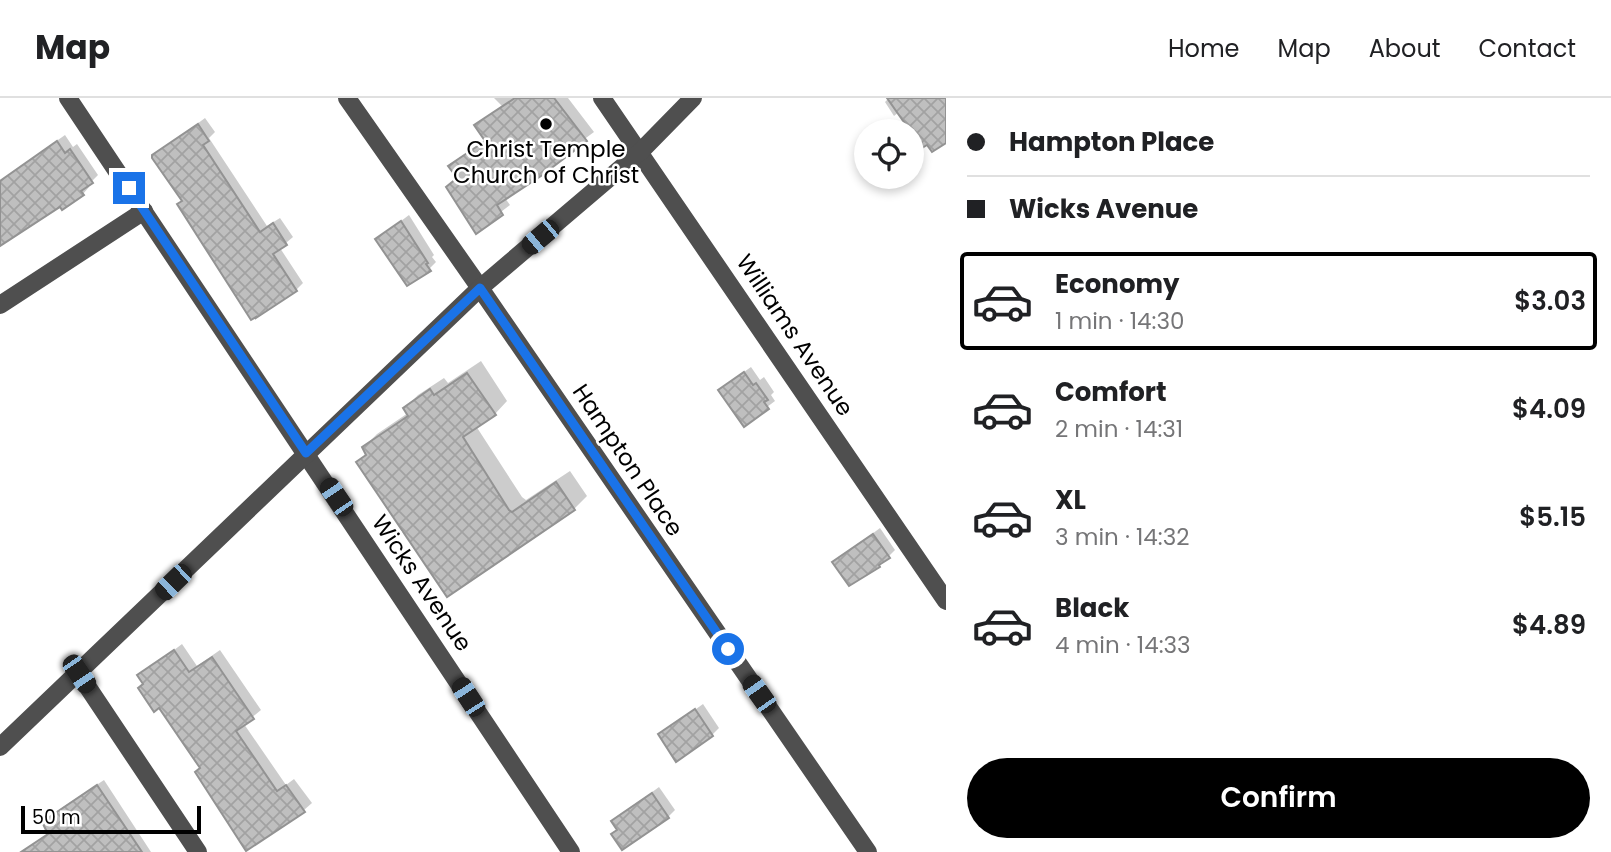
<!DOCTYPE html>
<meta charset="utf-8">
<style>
body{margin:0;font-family:Poppins,sans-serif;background:#f2f2f2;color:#202124;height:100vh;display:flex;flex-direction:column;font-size:26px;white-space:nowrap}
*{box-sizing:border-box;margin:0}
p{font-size:23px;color:#757577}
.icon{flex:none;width:38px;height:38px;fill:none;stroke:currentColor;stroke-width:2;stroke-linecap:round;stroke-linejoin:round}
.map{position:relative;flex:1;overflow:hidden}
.sheet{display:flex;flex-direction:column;background:#fff;width:665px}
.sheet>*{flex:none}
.hud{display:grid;align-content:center;height:154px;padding:0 21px;background:#fff}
.buttons{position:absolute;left:854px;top:21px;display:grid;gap:14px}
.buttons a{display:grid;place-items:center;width:70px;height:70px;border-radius:50%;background:#fff;box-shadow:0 4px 10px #0003;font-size:35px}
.scale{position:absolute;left:21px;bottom:18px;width:180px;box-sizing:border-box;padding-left:7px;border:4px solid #000;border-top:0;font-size:19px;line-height:24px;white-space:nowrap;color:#000;-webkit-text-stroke:5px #fff;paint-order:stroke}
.end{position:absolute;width:32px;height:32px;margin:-16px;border:9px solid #1a73e8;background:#fff;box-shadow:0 0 0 4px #fff}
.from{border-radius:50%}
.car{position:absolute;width:21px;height:42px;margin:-21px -10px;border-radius:9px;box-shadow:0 0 5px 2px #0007;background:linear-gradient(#222 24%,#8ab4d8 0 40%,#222 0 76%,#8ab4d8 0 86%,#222 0)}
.hud b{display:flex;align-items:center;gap:24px;height:66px;font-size:26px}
.hud b+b{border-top:2px solid #e0e0e0}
.hud i{width:18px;height:18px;background:#202124}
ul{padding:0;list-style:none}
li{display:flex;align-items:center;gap:21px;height:98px;margin:0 14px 10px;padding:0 7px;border:4px solid transparent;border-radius:7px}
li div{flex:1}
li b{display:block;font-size:26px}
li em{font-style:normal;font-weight:600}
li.selected{border-color:#000}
li>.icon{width:63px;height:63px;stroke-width:1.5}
.action{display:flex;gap:14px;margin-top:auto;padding:14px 21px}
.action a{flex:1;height:80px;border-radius:42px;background:#000;color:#fff;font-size:28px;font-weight:600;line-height:80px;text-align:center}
header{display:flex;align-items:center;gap:42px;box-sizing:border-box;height:98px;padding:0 35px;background:#fff;border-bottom:2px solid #e0e0e0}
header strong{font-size:33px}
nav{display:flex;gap:38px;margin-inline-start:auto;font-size:24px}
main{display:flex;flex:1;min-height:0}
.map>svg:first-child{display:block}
.shadow{fill:#0003}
.building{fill:url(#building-cross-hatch);stroke:#939393;stroke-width:2}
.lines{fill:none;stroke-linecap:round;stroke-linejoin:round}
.minor{stroke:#4f4f4f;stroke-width:18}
.route{stroke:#1a73e8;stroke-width:9}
.poi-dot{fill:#000;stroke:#fff;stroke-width:2.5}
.labels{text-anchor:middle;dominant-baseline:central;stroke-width:5;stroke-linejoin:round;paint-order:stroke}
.poi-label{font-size:23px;fill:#000;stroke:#fff}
.street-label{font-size:23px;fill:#000;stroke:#fff}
</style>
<header>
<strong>Map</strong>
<nav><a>Home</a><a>Map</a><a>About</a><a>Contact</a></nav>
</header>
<main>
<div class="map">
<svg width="946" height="754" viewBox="0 0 946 754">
<defs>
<pattern id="building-cross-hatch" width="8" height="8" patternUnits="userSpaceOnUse" patternTransform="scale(1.75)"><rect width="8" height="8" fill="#bfbfbf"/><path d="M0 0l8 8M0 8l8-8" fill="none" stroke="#a2a2a2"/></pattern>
</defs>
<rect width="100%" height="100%" fill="#fff"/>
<!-- shadow -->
<g class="shadow">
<polygon points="494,0 568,0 594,34 505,100 510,107 476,133 448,89 458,79 451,68 486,42 476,28 502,8"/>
<polygon points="889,0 946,0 946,42 899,14 894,18 885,4"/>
<polygon points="205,20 215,34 209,40 267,128 280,120 293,139 280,150 303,185 296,192 184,102 154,58"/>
<polygon points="65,37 73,49 77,46 98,77 88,87 89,89 83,96 60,106 0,146 0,83"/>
<polygon points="409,117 434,157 432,159 436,164 429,171 377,141"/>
<polygon points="481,263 507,303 495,316 476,328 522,399 526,402 570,373 587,398 574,411 447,496 358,365 367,355 364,349 377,336 408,315 405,310 418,297 444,280 448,285"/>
<polygon points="751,269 760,282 764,279 774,294 771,297 775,303 744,326 727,286"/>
<polygon points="880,430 895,452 879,468 835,464"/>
<polygon points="182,546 197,568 220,552 261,612 244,626 286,687 294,681 312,705 304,712 201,670 140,578"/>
<polygon points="703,606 719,630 712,637 660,637"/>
<polygon points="104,682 151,754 28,754 27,752 34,745 50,735 44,724 51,717"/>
<polygon points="659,689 675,712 668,719 618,731 613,723"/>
</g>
<!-- building -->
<g class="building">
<polygon points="515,0 554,0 587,43 541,78 497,107 503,117 476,136 446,89 457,80 448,68 485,43 474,27"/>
<polygon points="887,0 946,0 946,45 932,54 927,47 922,50"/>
<polygon points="198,26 209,43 203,47 260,134 273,125 287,147 273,156 297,193 256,220 256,219 251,222 177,106 182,103 152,60 152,57"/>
<polygon points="57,43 65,55 70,51 93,85 81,93 84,97 62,112 60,109 0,148 0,83"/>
<polygon points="401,123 428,165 426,166 431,173 407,188 375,141"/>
<polygon points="744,274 753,287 756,285 768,302 764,304 769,311 744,329 718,292"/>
<polygon points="467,275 496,317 463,339 509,412 512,414 556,384 575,412 447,499 356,364 366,357 362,349 408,318 403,310 430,291 434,297"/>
<polygon points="873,436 890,460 879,467 880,469 849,488 832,464"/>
<polygon points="174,552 189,574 212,559 254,621 236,633 277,693 286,687 305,714 246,753 195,674 200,670 159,610 154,614 138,590 143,586 137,577"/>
<polygon points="695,611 713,638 676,664 658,636"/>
<polygon points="97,687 142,754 21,754 48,736 42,724"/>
<polygon points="652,695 669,720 622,752 611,736 617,732 611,723"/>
</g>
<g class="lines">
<!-- minor -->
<g class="minor">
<polyline points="68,0 571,754"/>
<polyline points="347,0 480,190 868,754"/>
<polyline points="602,0 946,503"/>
<polyline points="0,207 144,113"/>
<polyline points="79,576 198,754"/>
<polyline points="0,649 480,190 641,53 693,0"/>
</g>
</g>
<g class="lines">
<!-- route -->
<polyline class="route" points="129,90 306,355 480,190 728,551"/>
</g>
<!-- markers -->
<circle class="poi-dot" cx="546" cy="26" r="7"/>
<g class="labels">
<!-- poi labels -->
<g class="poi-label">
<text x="546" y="51">Christ Temple<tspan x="546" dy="26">Church of Christ</tspan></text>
</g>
<!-- street labels -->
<g class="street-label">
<text transform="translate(795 237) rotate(56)">Williams Avenue</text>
<text transform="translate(628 362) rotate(56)">Hampton Place</text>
<text transform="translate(422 485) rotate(56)">Wicks Avenue</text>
</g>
</g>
</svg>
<div class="buttons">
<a><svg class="icon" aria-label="locate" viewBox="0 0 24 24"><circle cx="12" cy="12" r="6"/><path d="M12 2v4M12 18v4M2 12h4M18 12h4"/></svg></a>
</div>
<div class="scale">50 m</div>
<i class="end from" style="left:728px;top:551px"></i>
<i class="end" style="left:129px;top:90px"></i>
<i class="car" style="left:540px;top:139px;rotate:230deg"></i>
<i class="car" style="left:336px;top:399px;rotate:326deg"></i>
<i class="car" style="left:173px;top:484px;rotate:226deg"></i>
<i class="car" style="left:79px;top:576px;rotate:146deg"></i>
<i class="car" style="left:759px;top:596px;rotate:325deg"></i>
<i class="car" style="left:468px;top:599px;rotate:327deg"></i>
</div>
<section class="sheet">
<div class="hud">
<b><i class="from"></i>Hampton Place</b>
<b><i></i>Wicks Avenue</b>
</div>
<ul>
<li class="selected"><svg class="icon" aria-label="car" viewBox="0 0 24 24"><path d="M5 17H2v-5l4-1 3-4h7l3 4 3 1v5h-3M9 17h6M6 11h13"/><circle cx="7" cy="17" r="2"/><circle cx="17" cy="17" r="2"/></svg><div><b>Economy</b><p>1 min · 14:30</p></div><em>$3.03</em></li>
<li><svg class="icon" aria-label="car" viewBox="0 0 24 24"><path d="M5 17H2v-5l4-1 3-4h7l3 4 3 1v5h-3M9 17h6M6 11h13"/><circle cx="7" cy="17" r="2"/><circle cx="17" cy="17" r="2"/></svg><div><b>Comfort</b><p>2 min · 14:31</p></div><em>$4.09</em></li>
<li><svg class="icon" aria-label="car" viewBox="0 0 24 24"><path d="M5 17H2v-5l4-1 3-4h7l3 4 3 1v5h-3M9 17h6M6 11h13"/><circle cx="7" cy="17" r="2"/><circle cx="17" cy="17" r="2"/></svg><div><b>XL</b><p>3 min · 14:32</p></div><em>$5.15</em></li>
<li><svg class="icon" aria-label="car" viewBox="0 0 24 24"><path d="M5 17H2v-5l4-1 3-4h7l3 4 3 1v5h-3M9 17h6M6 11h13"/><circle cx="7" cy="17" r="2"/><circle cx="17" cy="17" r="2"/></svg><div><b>Black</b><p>4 min · 14:33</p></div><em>$4.89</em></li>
</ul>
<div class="action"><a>Confirm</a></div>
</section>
</main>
